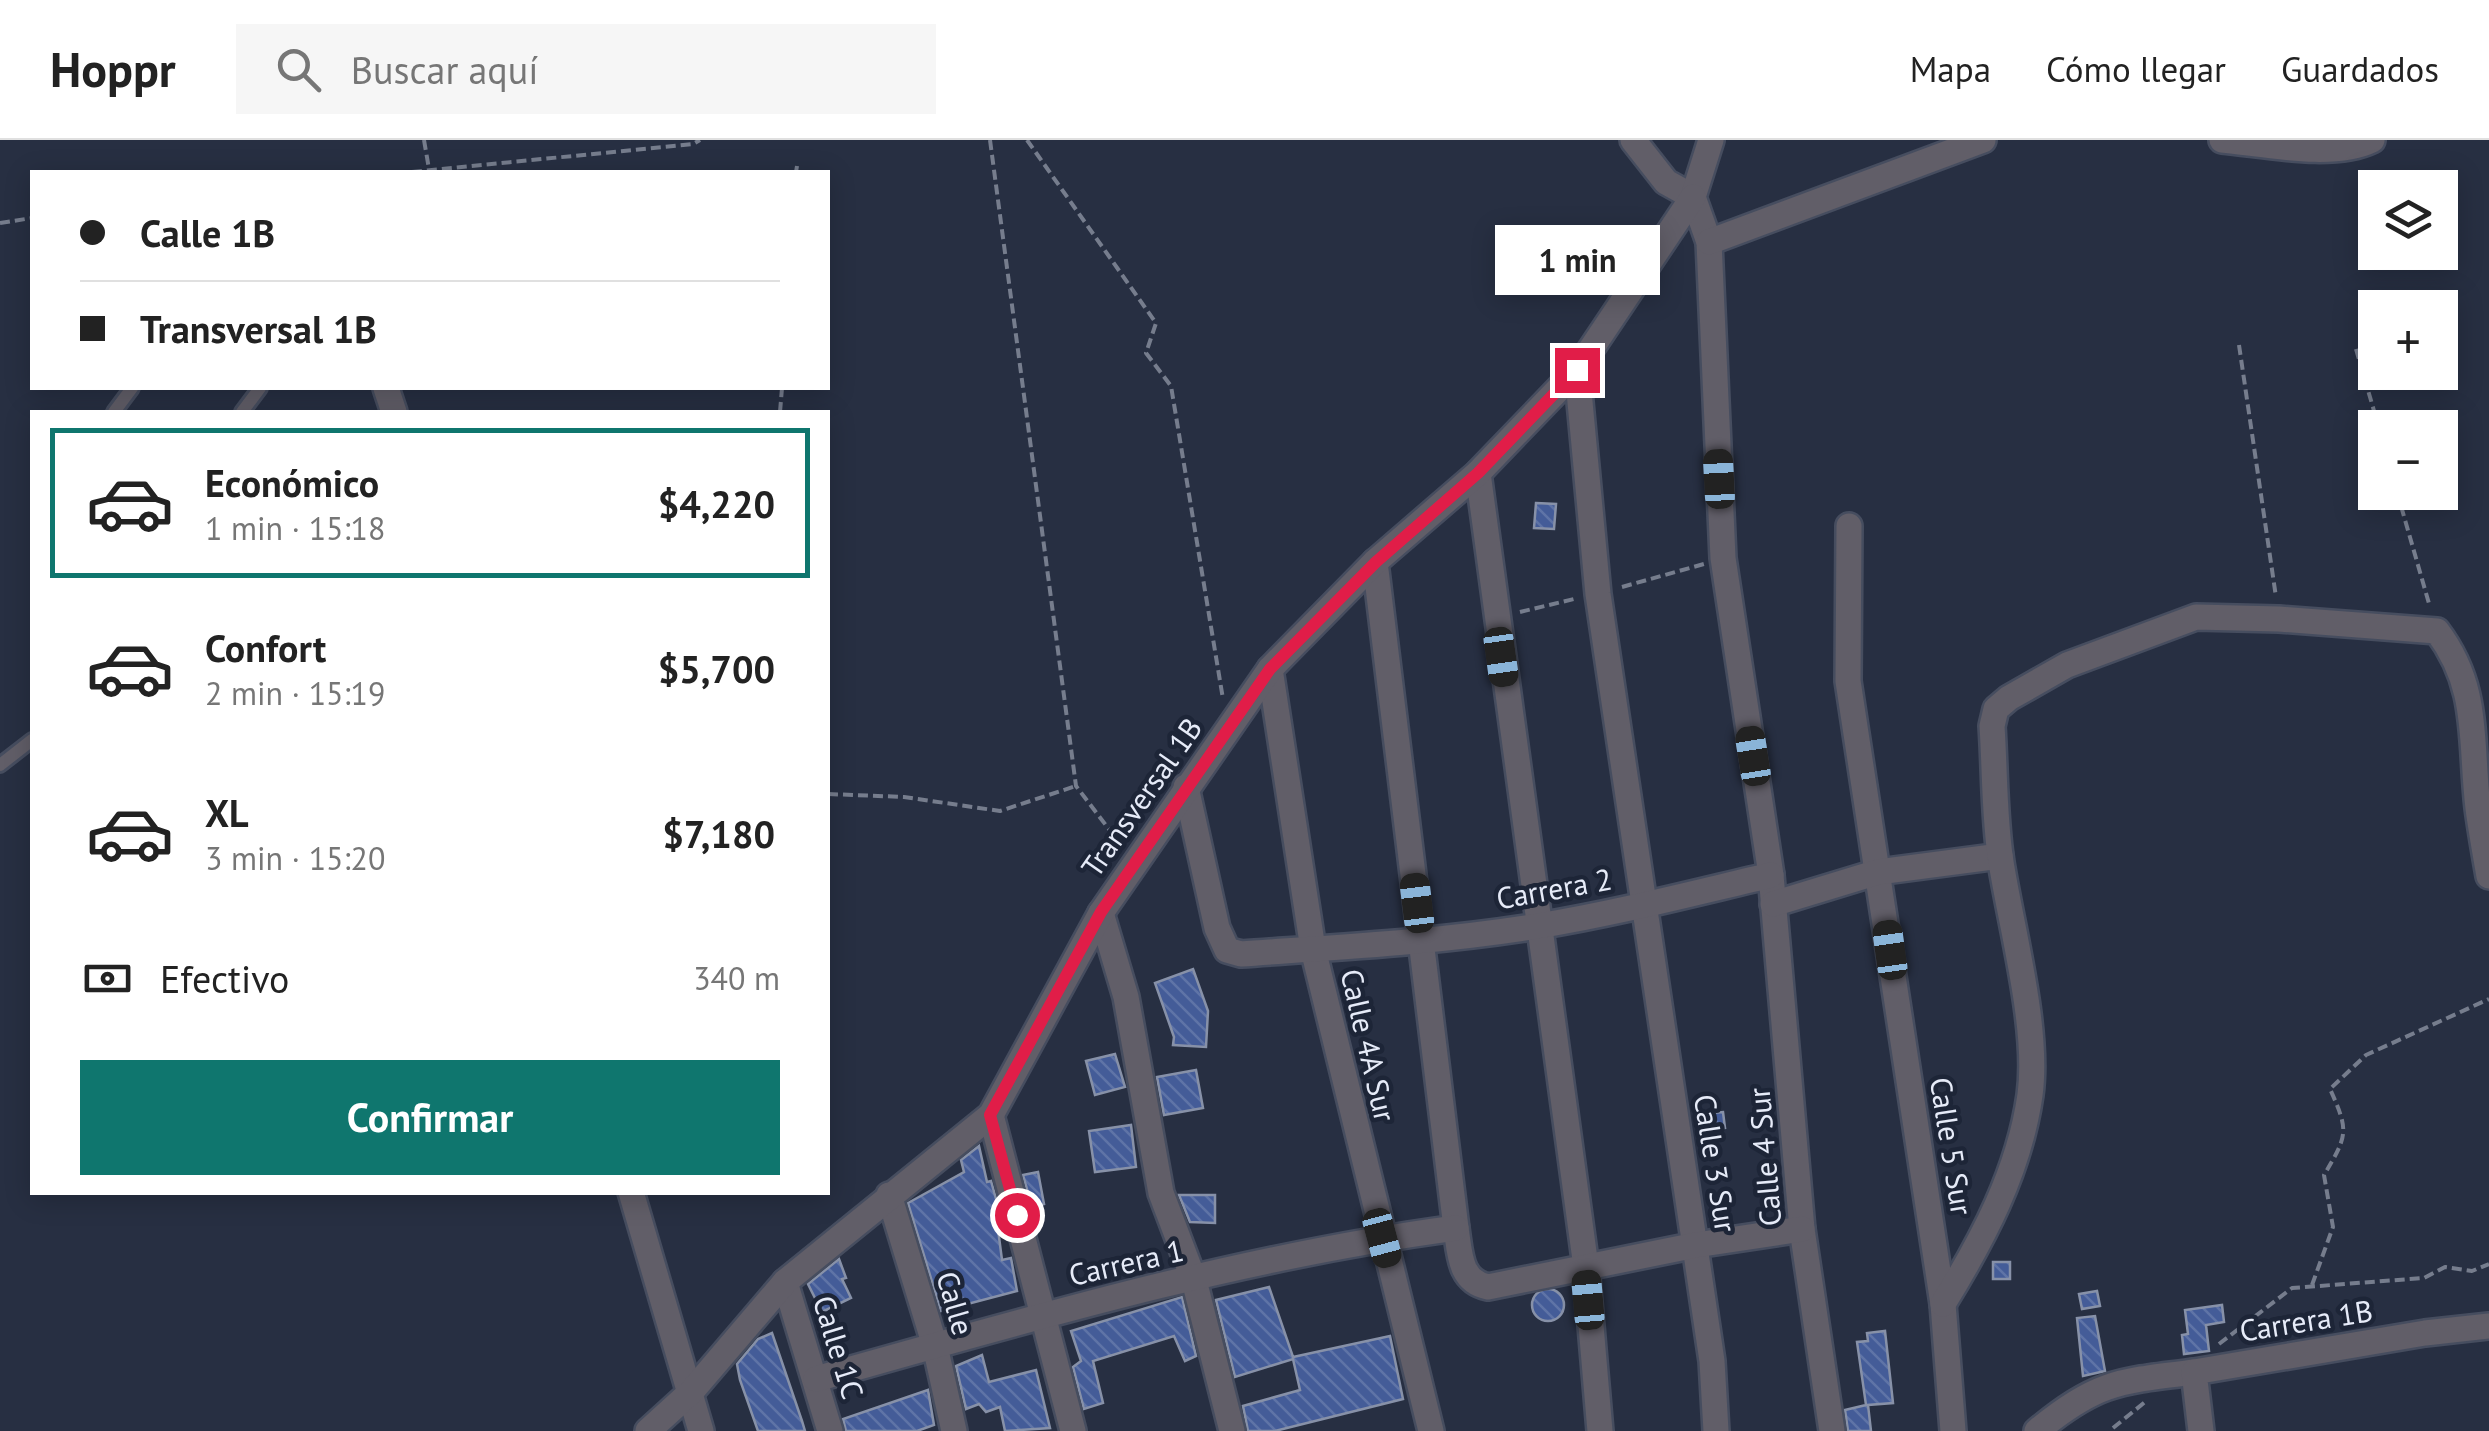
<!DOCTYPE html>
<html lang="es">
<meta charset="utf-8">
<style>
body{margin:0;font-family:"PT Sans",sans-serif;background:#f6f6f6;color:#222;height:100vh;display:flex;flex-direction:column;font-size:38px;white-space:nowrap}
*{box-sizing:border-box;margin:0}
p{font-size:32px;color:#767676}
.icon{flex:none;width:55px;height:55px;fill:none;stroke:currentColor;stroke-width:2;stroke-linecap:round;stroke-linejoin:round}
.map{position:relative;flex:1;overflow:hidden}
.panel{position:absolute;left:30px;top:270px;width:800px;height:785px;display:flex;flex-direction:column;background:#fff;border-radius:0px;box-shadow:0 5px 25px #0003}
.panel>*{flex:none}
.top-card{position:absolute;left:30px;top:30px;width:800px;height:220px;border-radius:0px;box-shadow:0 5px 25px #0003;display:grid;align-content:center;height:220px;padding:0 50px;background:#fff}
.fabs{position:absolute;left:2358px;top:30px;display:grid;gap:20px}
.fabs a{display:grid;place-items:center;width:100px;height:100px;border-radius:0px;background:#fff;box-shadow:0 5px 25px #0003;font-size:50px}
.end{position:absolute;width:45px;height:45px;margin:-22px;border:12px solid #e11d48;background:#fff;box-shadow:0 0 0 5px #fff}
.from{border-radius:50%}
.bubble{position:absolute;height:70px;border-radius:0px;background:#fff;box-shadow:0 5px 25px #0003;font-size:32px;font-weight:600;line-height:70px;text-align:center}
.car{position:absolute;width:30px;height:60px;margin:-30px -15px;border-radius:12px;box-shadow:0 0 8px 2px #0007;background:linear-gradient(#222 24%,#8ab4d8 0 40%,#222 0 76%,#8ab4d8 0 86%,#222 0)}
.top-card b{display:flex;align-items:center;gap:35px;height:95px;font-size:38px}
.top-card b+b{border-top:2px solid #e0e0e0}
.top-card i{width:25px;height:25px;background:#222}
ul{padding:18px 0 0;list-style:none}
li{display:flex;align-items:center;gap:30px;height:150px;margin:0 20px 15px;padding:0 30px;border:5px solid transparent;border-radius:0px}
li div{flex:1}
li b{display:block;font-size:38px}
li em{font-style:normal;font-weight:600}
li.active{border-color:#0f766e}
li>.icon{width:90px;height:90px;stroke-width:1.5}
.pay{display:flex;align-items:center;gap:25px;height:110px;padding:0 50px;font-size:38px}
.pay p{margin-inline-start:auto}
.cta{display:flex;gap:20px;margin-top:auto;padding:20px 50px}
.cta a{flex:1;height:115px;border-radius:0px;background:#0f766e;color:#fff;font-size:40px;font-weight:600;line-height:115px;text-align:center}
header{display:flex;align-items:center;gap:60px;box-sizing:border-box;height:140px;padding:0 50px;background:#fff;border-bottom:2px solid #e0e0e0}
header strong{font-size:48px}
nav{display:flex;gap:55px;margin-inline-start:auto;font-size:35px}
.search{width:700px;height:90px;background:#f6f6f6;display:flex;align-items:center;gap:25px;box-sizing:border-box;padding:0 35px;border-radius:0px;color:#767676;font-size:38px}
.map>svg:first-child{display:block}
.building{fill:url(#building-back-hatch);stroke:#8791a8;stroke-width:2.5}
.lines{fill:none;stroke-linecap:round;stroke-linejoin:round}
.lane-casing{stroke:#464d5f;stroke-width:18}
.street-casing{stroke:#464d5f;stroke-width:30}
.path{stroke:#767d8d;stroke-width:4;stroke-dasharray:10 5;stroke-linecap:butt}
.lane{stroke:#615e68;stroke-width:12}
.street{stroke:#615e68;stroke-width:25}
.route{stroke:#e11d48;stroke-width:12}
.labels{text-anchor:middle;dominant-baseline:central;stroke-width:9;stroke-linejoin:round;paint-order:stroke}
.street-label{font-size:30px;fill:#e6ebf8;stroke:#1d2537}
</style>
<header>
<strong>Hoppr</strong>
<div class="search"><svg class="icon" aria-label="search" viewBox="0 0 24 24"><circle cx="10" cy="10" r="6"/><path d="M15 15l6 6"/></svg>Buscar aquí</div>
<nav><a>Mapa</a><a>Cómo llegar</a><a>Guardados</a></nav>
</header>
<div class="map">
<svg width="2489" height="1291" viewBox="0 0 2489 1291">
<defs>
<pattern id="building-back-hatch" width="6" height="6" patternUnits="userSpaceOnUse" patternTransform="scale(2.5)"><rect width="6" height="6" fill="#445c98"/><path d="M-1 5l2 2M0 0l6 6M5-1l2 2" fill="none" stroke="#5f74a7"/></pattern>
</defs>
<rect width="100%" height="100%" fill="#272f42"/>
<!-- building -->
<g class="building">
<polygon points="1536,363 1556,364 1554,389 1534,388"/>
<polygon points="1193,829 1208,871 1206,907 1173,905 1174,897 1155,843"/>
<polygon points="1115,914 1125,947 1095,955 1086,921"/>
<polygon points="1196,930 1203,968 1164,975 1157,937"/>
<polygon points="1723,972 1725,988 1703,991 1701,974"/>
<polygon points="1131,985 1136,1027 1095,1032 1089,991"/>
<polygon points="979,1006 987,1042 991,1041 1000,1073 996,1074 1002,1120 1011,1118 1017,1151 941,1171 908,1063 964,1032 961,1020"/>
<polygon points="1038,1032 1044,1064 1032,1067 1023,1035"/>
<polygon points="1179,1055 1215,1055 1215,1083 1190,1082"/>
<polygon points="839,1119 846,1138 842,1139 851,1158 822,1172 808,1144"/>
<rect x="1993" y="1122" width="17" height="17"/>
<polygon points="1269,1147 1293,1217 1390,1196 1403,1259 1275,1291 1248,1291 1243,1266 1300,1250 1293,1219 1235,1237 1216,1160"/>
<circle cx="1548" cy="1165" r="16"/>
<polygon points="2097,1151 2100,1166 2082,1169 2079,1154"/>
<polygon points="1182,1157 1196,1216 1185,1221 1174,1196 1093,1221 1103,1263 1084,1269 1073,1227 1081,1221 1071,1191"/>
<polygon points="2222,1165 2224,1182 2206,1185 2209,1211 2184,1214 2182,1195 2188,1194 2185,1170"/>
<polygon points="2095,1176 2105,1231 2083,1236 2077,1178"/>
<polygon points="1885,1191 1893,1263 1868,1265 1871,1291 1848,1291 1845,1270 1866,1265 1857,1202 1868,1201 1867,1193"/>
<polygon points="772,1193 802,1281 805,1291 758,1291 740,1240 737,1224 758,1199"/>
<polygon points="982,1215 989,1242 1036,1230 1050,1288 1005,1291 1000,1267 986,1272 979,1264 966,1269 956,1226"/>
<polygon points="928,1250 934,1285 917,1291 846,1291 843,1279"/>
</g>
<g class="lines">
<defs>
<g id="lane">
<polyline points="114,272 132,248"/>
<polyline points="242,272 260,248"/>
<polyline points="0,625 32,600"/>
</g>
<g id="street">
<polyline points="1633,0 1666,42 1693,57"/>
<polyline points="1711,0 1693,57 1709,102 1723,418 1771,735 1802,1089 1832,1291"/>
<path d="M2222,0C2265,4 2333,19 2372,0"/>
<polyline points="1709,102 1983,0"/>
<polyline points="1577,230 1598,454 1712,1221 1716,1291"/>
<polyline points="386,248 394,272"/>
<polyline points="1478,333 1586,1127 1600,1291"/>
<polyline points="1849,386 1848,541 1943,1164 1953,1291"/>
<path d="M1375,422L1456,1088C1460,1113 1459,1141 1488,1147L1696,1105L1802,1089"/>
<polyline points="1270,529 1313,809 1431,1291"/>
<path d="M1186,647L1217,788L1227,810L1241,814C1340,807 1440,802 1538,786C1617,773 1694,753 1771,735"/>
<polyline points="1773,764 1878,732 2000,716"/>
<polyline points="1101,773 1126,857 1161,1053 1194,1140 1232,1291"/>
<polyline points="991,975 1073,1291"/>
<polyline points="631,1052 701,1291"/>
<polyline points="889,1055 935,1206 954,1291"/>
<polyline points="785,1142 830,1291"/>
<path d="M1943,1164C1983,1099 2019,1032 2030,955C2039,889 2012,791 2001,722C1994,678 1995,631 1992,586L1996,569L2009,558L2067,525L2196,477L2279,479L2437,491C2480,548 2470,600 2478,668C2481,691 2485,713 2489,736"/>
<path d="M816,1239C1026,1180 1239,1117 1456,1088"/>
<polyline points="648,1291 692,1251 785,1142 991,975 1101,773 1270,529 1375,422 1478,333 1577,230 1693,57"/>
<path d="M2037,1291C2096,1242 2119,1241 2194,1232"/>
<polyline points="2201,1291 2194,1232 2425,1193 2489,1186"/>
</g>
</defs>
<!-- lane casing -->
<use href="#lane" class="lane-casing"/>
<!-- street casing -->
<use href="#street" class="street-casing"/>
<!-- path -->
<g class="path">
<polyline points="424,0 429,29"/>
<polyline points="990,0 1076,646 1121,705"/>
<polyline points="1027,0 1156,183 1146,213 1171,246 1223,559"/>
<polyline points="412,32 693,4 700,0"/>
<polyline points="796,32 797,26"/>
<polyline points="0,83 32,78"/>
<polyline points="2239,205 2276,457"/>
<polyline points="2356,209 2379,288"/>
<polyline points="780,272 782,248"/>
<polyline points="2397,352 2430,467"/>
<polyline points="1622,447 1704,424"/>
<polyline points="1520,472 1578,458"/>
<polyline points="828,654 904,657 1000,671 1076,646"/>
<path d="M2312,1145L2333,1087L2324,1035C2348,995 2349,991 2330,949L2366,915L2489,859"/>
<polyline points="2219,1204 2292,1148 2424,1138 2445,1127 2472,1131 2489,1124"/>
<polyline points="2113,1288 2145,1262"/>
</g>
<!-- lane -->
<use href="#lane" class="lane"/>
<!-- street -->
<use href="#street" class="street"/>
</g>
<g class="lines">
<!-- route -->
<polyline class="route" points="1017,1075 990,975 1101,772 1270,529 1376,422 1478,333 1577,230"/>
</g>
<g class="labels">
<!-- street labels -->
<g class="street-label">
<text transform="translate(1141 657) rotate(-55)">Transversal 1B</text>
<text transform="translate(1554 748) rotate(-10)">Carrera 2</text>
<text transform="translate(1369 905) rotate(77)">Calle 4A Sur</text>
<text transform="translate(1952 1006) rotate(81)">Calle 5 Sur</text>
<text transform="translate(1764 1017) rotate(-95)">Calle 4 Sur</text>
<text transform="translate(1716 1023) rotate(81)">Calle 3 Sur</text>
<text transform="translate(1126 1122) rotate(-13)">Carrera 1</text>
<text transform="translate(956 1163) rotate(74)">Calle</text>
<text transform="translate(2306 1180) rotate(-9)">Carrera 1B</text>
<text transform="translate(839 1207) rotate(73)">Calle 1C</text>
</g>
</g>
</svg>
<div class="fabs">
<a><svg class="icon" aria-label="layers" viewBox="0 0 24 24"><path d="M12 4l9 5-9 5-9-5zM3 14l9 5 9-5"/></svg></a>
<a>+</a>
<a>−</a>
</div>
<i class="end from" style="left:1017px;top:1075px"></i>
<i class="end" style="left:1577px;top:230px"></i>
<div class="bubble" style="left:1495px;top:85px;width:165px">1 min</div>
<i class="car" style="left:1719px;top:339px;rotate:357deg"></i>
<i class="car" style="left:1501px;top:517px;rotate:172deg"></i>
<i class="car" style="left:1753px;top:616px;rotate:351deg"></i>
<i class="car" style="left:1417px;top:763px;rotate:353deg"></i>
<i class="car" style="left:1890px;top:810px;rotate:352deg"></i>
<i class="car" style="left:1382px;top:1098px;rotate:165deg"></i>
<i class="car" style="left:1588px;top:1160px;rotate:355deg"></i>
<div class="top-card">
<b><i class="from"></i>Calle 1B</b>
<b><i></i>Transversal 1B</b>
</div>
<section class="panel">
<ul>
<li class="active"><svg class="icon" aria-label="car" viewBox="0 0 24 24"><path d="M5 17H2v-5l4-1 3-4h7l3 4 3 1v5h-3M9 17h6M6 11h13"/><circle cx="7" cy="17" r="2"/><circle cx="17" cy="17" r="2"/></svg><div><b>Económico</b><p>1 min · 15:18</p></div><em>$4,220</em></li>
<li><svg class="icon" aria-label="car" viewBox="0 0 24 24"><path d="M5 17H2v-5l4-1 3-4h7l3 4 3 1v5h-3M9 17h6M6 11h13"/><circle cx="7" cy="17" r="2"/><circle cx="17" cy="17" r="2"/></svg><div><b>Confort</b><p>2 min · 15:19</p></div><em>$5,700</em></li>
<li><svg class="icon" aria-label="car" viewBox="0 0 24 24"><path d="M5 17H2v-5l4-1 3-4h7l3 4 3 1v5h-3M9 17h6M6 11h13"/><circle cx="7" cy="17" r="2"/><circle cx="17" cy="17" r="2"/></svg><div><b>XL</b><p>3 min · 15:20</p></div><em>$7,180</em></li>
</ul>
<div class="pay"><svg class="icon" aria-label="cash" viewBox="0 0 24 24"><path d="M3 7h18v10H3z"/><circle cx="12" cy="12" r="2"/></svg>Efectivo<p>340 m</p></div>
<div class="cta"><a>Confirmar</a></div>
</section>
</div>
